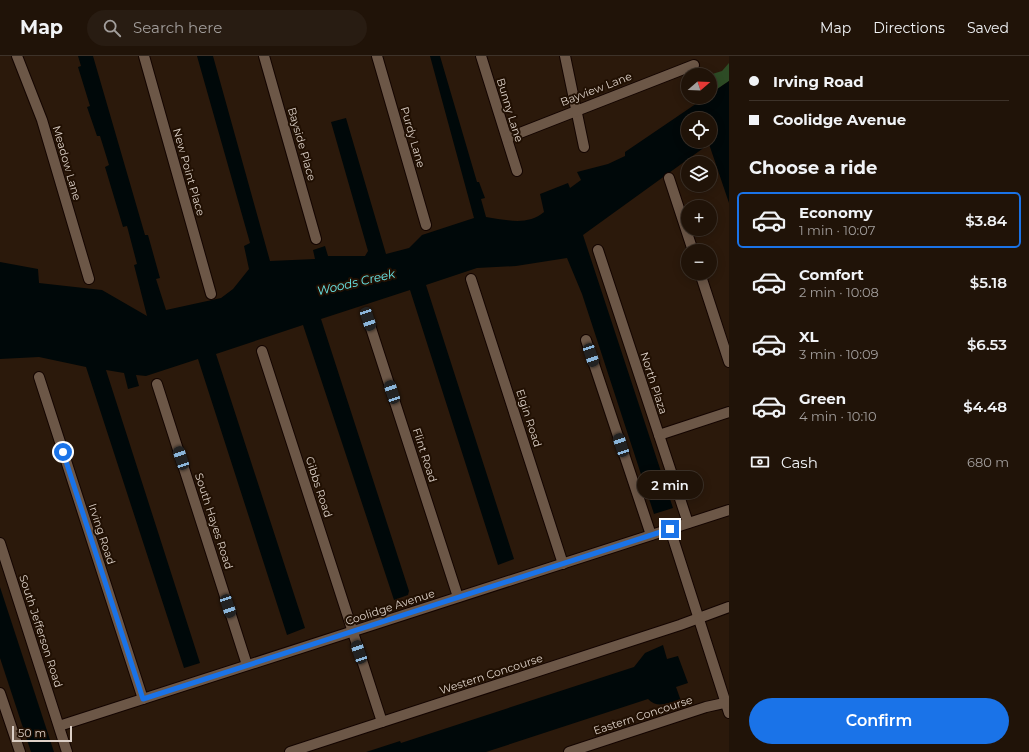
<!DOCTYPE html>
<meta charset="utf-8">
<style>
body{margin:0;font-family:Montserrat,sans-serif;background:#281c12;color:#f1f3f6;height:100vh;display:flex;flex-direction:column;font-size:15px;white-space:nowrap}
*{box-sizing:border-box;margin:0}
p{font-size:13px;color:#a29e9c}
.icon{flex:none;width:22px;height:22px;fill:none;stroke:currentColor;stroke-width:2;stroke-linecap:round;stroke-linejoin:round}
.map{position:relative;flex:1;overflow:hidden}
.panel{display:flex;flex-direction:column;background:#201308;width:300px}
.panel>*{flex:none}
.hud{display:grid;align-content:center;height:88px;padding:0 20px;background:#201308}
.needle{width:26px;rotate:71deg}
.buttons{position:absolute;left:681px;top:12px;display:grid;gap:8px}
.buttons a{display:grid;place-items:center;width:36px;height:36px;border-radius:50%;background:#201308;box-shadow:0 2px 10px #0003,0 0 0 1px #3d3229;font-size:20px}
.scale{position:absolute;left:12px;bottom:10px;width:60px;box-sizing:border-box;padding-left:4px;border:2px solid #dcd0c7;border-top:0;font-size:11px;line-height:14px;white-space:nowrap;color:#dcd0c7;-webkit-text-stroke:3px #211003;paint-order:stroke}
.end{position:absolute;width:18px;height:18px;margin:-9px;border:5px solid #1a73e8;background:#fff;box-shadow:0 0 0 2px #fff}
.from{border-radius:50%}
.bubble{position:absolute;height:28px;border-radius:14px;background:#201308;box-shadow:0 2px 10px #0003,0 0 0 1px #3d3229;font-size:13px;font-weight:600;line-height:28px;text-align:center}
.car{position:absolute;width:12px;height:24px;margin:-12px -6px;border-radius:5px;box-shadow:0 0 3px 1px #0007;background:linear-gradient(#222 24%,#8ab4d8 0 40%,#222 0 76%,#8ab4d8 0 86%,#222 0)}
.hud b{display:flex;align-items:center;gap:14px;height:38px;font-size:15px}
.hud b+b{border-top:1px solid #3d3229}
.hud i{width:10px;height:10px;background:#f1f3f6}
ul{padding:0;list-style:none}
li{display:flex;align-items:center;gap:12px;height:56px;margin:0 8px 6px;padding:0 12px;border:2px solid transparent;border-radius:6px}
li div{flex:1}
li b{display:block;font-size:15px}
li em{font-style:normal;font-weight:600}
li.current{border-color:#1a73e8}
li>.icon{width:36px;height:36px;stroke-width:1.5}
h2{padding:0 20px;font-size:18px;line-height:48px}
.pay{display:flex;align-items:center;gap:10px;height:44px;padding:0 20px;font-size:15px}
.pay p{margin-inline-start:auto}
.button{display:flex;gap:8px;margin-top:auto;padding:8px 20px}
.button a{flex:1;height:46px;border-radius:24px;background:#1a73e8;color:#fff;font-size:16px;font-weight:600;line-height:46px;text-align:center}
header{display:flex;align-items:center;gap:24px;box-sizing:border-box;height:56px;padding:0 20px;background:#201308;border-bottom:1px solid #3d3229}
header strong{font-size:19px}
nav{display:flex;gap:22px;margin-inline-start:auto;font-size:14px}
.search{width:280px;height:36px;background:#281c12;display:flex;align-items:center;gap:10px;box-sizing:border-box;padding:0 14px;border-radius:22px;color:#a29e9c;font-size:15px}
main{display:flex;flex:1;min-height:0}
.map>svg:first-child{display:block}
.green{fill:#2d4b25}
.water{fill:#000809;fill-rule:evenodd}
.lines{fill:none;stroke-linecap:round;stroke-linejoin:round}
.minor-casing{stroke:#130400;stroke-width:12}
.minor{stroke:#6c5747;stroke-width:10}
.route{stroke:#1a73e8;stroke-width:5}
.labels{text-anchor:middle;dominant-baseline:central;stroke-width:4;stroke-linejoin:round;paint-order:stroke}
.street-label{font-size:11px;fill:#dcd0c7;stroke:#211003}
.water-label{font-size:12px;font-style:italic;fill:#6ae7e9;stroke:#211003}
</style>
<header>
<strong>Map</strong>
<div class="search"><svg class="icon" aria-label="search" viewBox="0 0 24 24"><circle cx="10" cy="10" r="6"/><path d="M15 15l6 6"/></svg>Search here</div>
<nav><a>Map</a><a>Directions</a><a>Saved</a></nav>
</header>
<main>
<div class="map">
<svg width="729" height="696" viewBox="0 0 729 696">
<rect width="100%" height="100%" fill="#2b190b"/>
<!-- green -->
<polygon class="green" points="729,7 729,25 710,38 710,19 701,19 700,14 709,19 722,15"/>
<!-- water -->
<g class="water">
<path d="M78,0H93L145,179H148L160,222L156,223L166,254L221,242L233,233L249,213L244,190L250,187L197,0H213L270,205L315,203L313,194L325,190L328,200H365L368,195L331,66L346,62L386,198L409,192L422,179L474,162L430,0H440L477,126H479L485,142L481,143L486,161C506,164 528,170 544,156L540,138L568,127L570,132L581,124L577,116L608,108L625,100V96L706,41H710V38L729,25V147L709,88L583,179L673,452L654,458L582,238L567,202L516,210L477,212L426,229L514,503L498,509L410,234L321,263L409,535L408,539L394,544L303,269L216,298L305,572L287,579L198,303L146,320L136,319L139,330L128,333L124,317L106,314L200,607L184,612L86,311L39,301L0,303V206L38,213L39,227L102,234L147,260L134,209L137,208L127,170L123,171L105,111L109,109L100,80H97L87,51L90,50L78,11L81,10ZM688,63H710V85H688Z"/>
<polygon points="0,531 54,696 31,696 0,602"/>
<path d="M663,589L667,603L678,600L688,627L676,631L681,645C669,645 658,654 648,643L486,696H366L400,685L401,687L634,611L645,597Z"/>
</g>
<g class="lines">
<defs>
<g id="minor">
<polyline points="17,0 42,64 89,223"/>
<polyline points="144,0 211,238"/>
<polyline points="264,0 316,183"/>
<polyline points="377,0 426,169"/>
<polyline points="481,0 517,115"/>
<polyline points="565,0 584,91"/>
<polyline points="507,82 694,9"/>
<polyline points="669,122 693,195"/>
<polyline points="598,194 688,467"/>
<polyline points="700,217 729,306"/>
<polyline points="471,223 563,508"/>
<polyline points="368,263 458,541"/>
<polyline points="586,284 651,479"/>
<polyline points="262,295 382,666"/>
<polyline points="39,321 143,643"/>
<polyline points="157,328 247,609"/>
<polyline points="659,379 729,356"/>
<polyline points="670,473 729,657"/>
<polyline points="0,487 67,696"/>
<polyline points="0,637 20,696"/>
<polyline points="59,670 729,454"/>
<polyline points="290,696 680,569 729,551"/>
<polyline points="569,696 706,651 729,646"/>
</g>
</defs>
<!-- minor casing -->
<use href="#minor" class="minor-casing"/>
<!-- minor -->
<use href="#minor" class="minor"/>
</g>
<g class="lines">
<!-- route -->
<polyline class="route" points="63,396 143,643 670,473"/>
</g>
<g class="labels">
<!-- street labels -->
<g class="street-label">
<text transform="translate(596 33) rotate(-21)">Bayview Lane</text>
<text transform="translate(510 54) rotate(73)">Bunny Lane</text>
<text transform="translate(413 81) rotate(74)">Purdy Lane</text>
<text transform="translate(302 88) rotate(74)">Bayside Place</text>
<text transform="translate(67 107) rotate(74)">Meadow Lane</text>
<text transform="translate(189 116) rotate(74)">New Point Place</text>
<text transform="translate(654 327) rotate(72)">North Plaza</text>
<text transform="translate(529 362) rotate(72)">Elgin Road</text>
<text transform="translate(425 399) rotate(72)">Flint Road</text>
<text transform="translate(319 431) rotate(72)">Gibbs Road</text>
<text transform="translate(214 465) rotate(72)">South Hayes Road</text>
<text transform="translate(102 478) rotate(72)">Irving Road</text>
<text transform="translate(390 551) rotate(-18)">Coolidge Avenue</text>
<text transform="translate(41 575) rotate(72)">South Jefferson Road</text>
<text transform="translate(491 618) rotate(-18)">Western Concourse</text>
<text transform="translate(643 659) rotate(-18)">Eastern Concourse</text>
</g>
<!-- water labels -->
<g class="water-label">
<text transform="translate(356 226) rotate(-13)">Woods Creek</text>
</g>
</g>
</svg>
<div class="buttons">
<a><svg class="needle" viewBox="-14 -14 28 28"><path d="M0-13l5 13h-10z" fill="#e53935"/><path d="M0 13l5-13h-10z" fill="#a29e9c"/></svg></a>
<a><svg class="icon" aria-label="locate" viewBox="0 0 24 24"><circle cx="12" cy="12" r="6"/><path d="M12 2v4M12 18v4M2 12h4M18 12h4"/></svg></a>
<a><svg class="icon" aria-label="layers" viewBox="0 0 24 24"><path d="M12 4l9 5-9 5-9-5zM3 14l9 5 9-5"/></svg></a>
<a>+</a>
<a>−</a>
</div>
<div class="scale">50 m</div>
<i class="end from" style="left:63px;top:396px"></i>
<i class="end" style="left:670px;top:473px"></i>
<div class="bubble" style="left:637px;top:415px;width:66px">2 min</div>
<i class="car" style="left:368px;top:263px;rotate:162deg"></i>
<i class="car" style="left:591px;top:299px;rotate:162deg"></i>
<i class="car" style="left:392px;top:336px;rotate:342deg"></i>
<i class="car" style="left:621px;top:389px;rotate:342deg"></i>
<i class="car" style="left:181px;top:402px;rotate:342deg"></i>
<i class="car" style="left:228px;top:550px;rotate:162deg"></i>
<i class="car" style="left:359px;top:596px;rotate:342deg"></i>
</div>
<section class="panel">
<div class="hud">
<b><i class="from"></i>Irving Road</b>
<b><i></i>Coolidge Avenue</b>
</div>
<h2>Choose a ride</h2>
<ul>
<li class="current"><svg class="icon" aria-label="car" viewBox="0 0 24 24"><path d="M5 17H2v-5l4-1 3-4h7l3 4 3 1v5h-3M9 17h6M6 11h13"/><circle cx="7" cy="17" r="2"/><circle cx="17" cy="17" r="2"/></svg><div><b>Economy</b><p>1 min · 10:07</p></div><em>$3.84</em></li>
<li><svg class="icon" aria-label="car" viewBox="0 0 24 24"><path d="M5 17H2v-5l4-1 3-4h7l3 4 3 1v5h-3M9 17h6M6 11h13"/><circle cx="7" cy="17" r="2"/><circle cx="17" cy="17" r="2"/></svg><div><b>Comfort</b><p>2 min · 10:08</p></div><em>$5.18</em></li>
<li><svg class="icon" aria-label="car" viewBox="0 0 24 24"><path d="M5 17H2v-5l4-1 3-4h7l3 4 3 1v5h-3M9 17h6M6 11h13"/><circle cx="7" cy="17" r="2"/><circle cx="17" cy="17" r="2"/></svg><div><b>XL</b><p>3 min · 10:09</p></div><em>$6.53</em></li>
<li><svg class="icon" aria-label="car" viewBox="0 0 24 24"><path d="M5 17H2v-5l4-1 3-4h7l3 4 3 1v5h-3M9 17h6M6 11h13"/><circle cx="7" cy="17" r="2"/><circle cx="17" cy="17" r="2"/></svg><div><b>Green</b><p>4 min · 10:10</p></div><em>$4.48</em></li>
</ul>
<div class="pay"><svg class="icon" aria-label="cash" viewBox="0 0 24 24"><path d="M3 7h18v10H3z"/><circle cx="12" cy="12" r="2"/></svg>Cash<p>680 m</p></div>
<div class="button"><a>Confirm</a></div>
</section>
</main>
